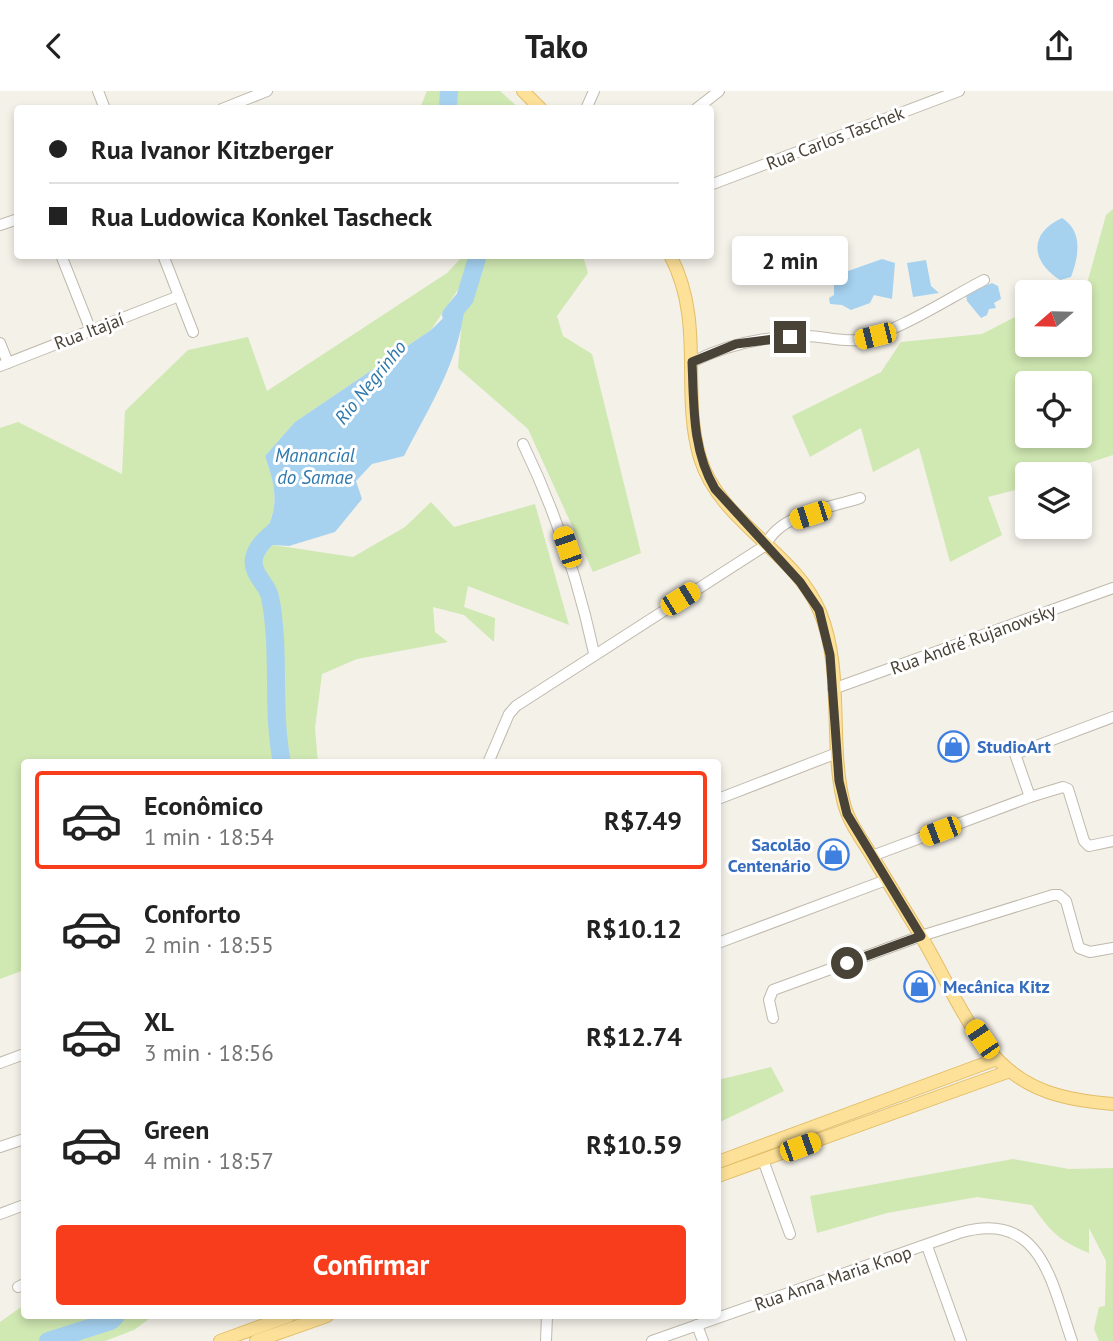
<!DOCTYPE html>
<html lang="pt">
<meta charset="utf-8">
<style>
body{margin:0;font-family:"PT Sans",sans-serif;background:#f2f2f2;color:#222;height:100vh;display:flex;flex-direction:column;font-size:26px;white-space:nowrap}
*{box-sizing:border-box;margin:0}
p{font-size:23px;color:#767676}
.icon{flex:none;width:38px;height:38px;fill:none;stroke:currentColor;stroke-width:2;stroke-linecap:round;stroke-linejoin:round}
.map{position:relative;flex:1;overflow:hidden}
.drawer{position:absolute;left:21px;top:668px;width:700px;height:560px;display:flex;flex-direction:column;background:#fff;border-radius:7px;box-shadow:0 4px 10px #0003}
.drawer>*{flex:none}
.top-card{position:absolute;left:14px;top:14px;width:700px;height:154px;border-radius:7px;box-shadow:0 4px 10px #0003;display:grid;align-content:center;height:154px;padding:0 35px;background:#fff}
.needle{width:46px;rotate:250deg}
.controls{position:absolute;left:1015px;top:189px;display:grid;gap:14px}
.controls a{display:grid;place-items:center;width:77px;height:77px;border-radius:7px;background:#fff;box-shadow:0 4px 10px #0003;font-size:35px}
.end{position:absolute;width:32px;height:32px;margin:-16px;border:9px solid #484237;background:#fff;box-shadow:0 0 0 4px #fff}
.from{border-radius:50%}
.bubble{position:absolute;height:49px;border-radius:7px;background:#fff;box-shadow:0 4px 10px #0003;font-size:23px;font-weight:700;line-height:49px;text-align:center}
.car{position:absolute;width:21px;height:42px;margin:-21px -10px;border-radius:9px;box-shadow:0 0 5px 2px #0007;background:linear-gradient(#f5c518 24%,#345 0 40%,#f5c518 0 76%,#345 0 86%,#f5c518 0)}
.top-card b{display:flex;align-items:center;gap:24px;height:66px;font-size:26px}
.top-card b+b{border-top:2px solid #e0e0e0}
.top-card i{width:18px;height:18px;background:#222}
ul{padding:12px 0 0;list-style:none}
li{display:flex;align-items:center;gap:21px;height:98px;margin:0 14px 10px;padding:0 21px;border:4px solid transparent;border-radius:7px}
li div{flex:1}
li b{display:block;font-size:26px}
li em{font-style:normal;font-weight:700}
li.current{border-color:#f83d1c}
li>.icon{width:63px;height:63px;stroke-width:1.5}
.cta{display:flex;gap:14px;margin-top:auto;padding:14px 35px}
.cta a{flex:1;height:80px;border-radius:7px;background:#f83d1c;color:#fff;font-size:28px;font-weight:700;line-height:80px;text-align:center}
header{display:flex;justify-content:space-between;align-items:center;height:91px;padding:0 35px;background:#fff;font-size:32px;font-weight:700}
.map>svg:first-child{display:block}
.green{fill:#d0e8b2;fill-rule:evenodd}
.water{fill:#a6d2f0}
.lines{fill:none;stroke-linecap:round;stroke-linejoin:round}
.river{stroke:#a6d2f0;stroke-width:18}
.minor-casing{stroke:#c0b9ac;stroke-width:12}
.major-casing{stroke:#e3be68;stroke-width:14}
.minor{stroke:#fff;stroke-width:10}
.major{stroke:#fde199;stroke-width:12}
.route{stroke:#484237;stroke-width:9}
.labels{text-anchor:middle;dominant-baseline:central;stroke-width:6;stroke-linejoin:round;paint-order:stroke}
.street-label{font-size:18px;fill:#484237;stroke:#fff}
.shop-label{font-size:18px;font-weight:bold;fill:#366cbe;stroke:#fff;text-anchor:start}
.water-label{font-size:19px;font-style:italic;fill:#2e78ac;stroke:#fff}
</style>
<header><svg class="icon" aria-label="back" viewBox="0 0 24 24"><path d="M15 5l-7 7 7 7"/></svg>Tako<svg class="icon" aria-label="share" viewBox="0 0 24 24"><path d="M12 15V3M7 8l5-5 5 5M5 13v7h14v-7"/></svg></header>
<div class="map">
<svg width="1113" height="1250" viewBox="0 0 1113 1250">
<rect width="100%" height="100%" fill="#f4f1e9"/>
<!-- green -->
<g class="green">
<polygon points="427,0 500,0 519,17 420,17"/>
<path d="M1113,118V364L1073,377L1074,383H1027V396L988,406L1002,444L950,471L919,357L873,381L861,337L810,366L792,325L881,281L901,251L982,243L1027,220V254H1080V201H1064L1088,189L1106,124ZM1027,292H1080V345H1027Z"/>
<path d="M463,165H583L588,182L557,225L563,245L592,263L641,462L593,481L528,338L458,277L465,188L431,239L295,331L265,365C278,402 279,417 260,452L353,466L405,436L431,411L454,436L535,413L569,534L468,495L464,516L495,527L494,551L464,524L433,516L435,541L448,551L357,568L322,583L315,637L318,672H24V879L0,888V337L18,331L122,383L125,320L188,259L248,246L267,300L447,182Z"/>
<polygon points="771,976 784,1000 718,1032 718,989"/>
<path d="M1013,1068L1069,1078L1113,1077V1250H1099L1094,1238L1099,1216L1105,1215L1106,1170L1089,1137V1162C1059,1150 1050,1140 1032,1114L977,1106L887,1122L817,1142L810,1105Z"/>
<polygon points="24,1214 24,1225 153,1225 134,1239 105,1250 0,1250 0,1231"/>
</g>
<!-- water -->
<g class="water">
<path d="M1062,127C1083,140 1079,165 1071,186L1060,189C1030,170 1029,142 1062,127Z"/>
<polygon points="882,168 895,172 892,208 874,204 870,212 851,219 842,214 830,213 829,207 834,204 834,185"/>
<polygon points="926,169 931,195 939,202 913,206 907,172"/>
<polygon points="992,192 998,195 1001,208 994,212 996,217 989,218 987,224 981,227 967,210 966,203"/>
<path d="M465,206C463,265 430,314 404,365L372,373L356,390L362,408L335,441L289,455L260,453C279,417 278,403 265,365L295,331L431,239Z"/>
</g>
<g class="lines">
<!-- river -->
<g class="river">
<polyline points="448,18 449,0"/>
<polyline points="451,224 465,207 478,164"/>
<path d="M277,438C267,447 257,454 254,467C251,483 267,492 270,506C281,561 271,617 282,672"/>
<polyline points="48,1250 111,1230 116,1225"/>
</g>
<defs>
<g id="minor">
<polyline points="98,0 105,18"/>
<polyline points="222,18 267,0"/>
<polyline points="586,18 594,0"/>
<polyline points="696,18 719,0"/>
<polyline points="710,94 959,0"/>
<polyline points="0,134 18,128"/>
<polyline points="61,164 91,240"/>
<polyline points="163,164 193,241"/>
<polyline points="0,252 8,272"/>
<path d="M692,271C728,253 765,245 806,245C823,245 841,251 859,249C894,243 951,206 984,189"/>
<polyline points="0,275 179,205"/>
<path d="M523,353C556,421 578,488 594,562"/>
<polyline points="833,598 1113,497"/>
<path d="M488,672L509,623L516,615L766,454C779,423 830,417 860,407"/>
<polyline points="1030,706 1063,696 1068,698 1084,750 1089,755 1113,750"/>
<polyline points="718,708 837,662"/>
<polyline points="872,765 1030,706 1015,663 1113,626"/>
<polyline points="718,852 886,789"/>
<polyline points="773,927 769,909 773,899 921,845 1053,804 1059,804 1066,810 1079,857 1090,861 1113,857"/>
<polyline points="0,972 24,963"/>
<polyline points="0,1056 24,1048"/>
<polyline points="763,1069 790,1143"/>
<polyline points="0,1123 24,1114"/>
<polyline points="927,1155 961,1250"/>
<polyline points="18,1196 24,1193"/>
<polyline points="697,1234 703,1250"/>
<polyline points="546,1250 547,1225"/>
<path d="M652,1250L959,1142C1041,1118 1051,1190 1072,1250"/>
</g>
<g id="major">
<polyline points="523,0 541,18"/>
<path d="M670,164C706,232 680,300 700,367C720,432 795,460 820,521C844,579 829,648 843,709C848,731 861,747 872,765C888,791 904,817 919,842C947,887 968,946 1009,979C1039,1004 1076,1010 1113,1013"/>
<polyline points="718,1071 997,968"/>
<polyline points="718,1085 1010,980"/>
<polyline points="220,1250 289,1225"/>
<polyline points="256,1250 327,1225"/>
</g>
</defs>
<!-- minor casing -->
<use href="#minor" class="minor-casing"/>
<!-- major casing -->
<use href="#major" class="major-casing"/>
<!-- minor -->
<use href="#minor" class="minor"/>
<!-- major -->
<use href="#major" class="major"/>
</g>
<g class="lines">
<!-- route -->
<path class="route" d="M790,246L736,253L692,271C694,315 692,359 715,398L800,491L819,519L830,564L839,690L847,723L921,845L847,872"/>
</g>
<!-- icons -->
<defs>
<symbol id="shop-ring" viewBox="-11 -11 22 22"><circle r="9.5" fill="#fff" stroke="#3f7fe0" stroke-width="1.5"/><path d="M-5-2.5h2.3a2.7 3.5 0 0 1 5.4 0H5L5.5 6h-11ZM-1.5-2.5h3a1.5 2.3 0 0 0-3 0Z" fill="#3f7fe0"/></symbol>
</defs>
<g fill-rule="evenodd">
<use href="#shop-ring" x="936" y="638" width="35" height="35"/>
<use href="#shop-ring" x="816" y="746" width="35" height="35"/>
<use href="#shop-ring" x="902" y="878" width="35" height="35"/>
</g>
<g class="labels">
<!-- street labels -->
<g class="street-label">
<text transform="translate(835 47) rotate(-21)">Rua Carlos Taschek</text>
<text transform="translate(89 240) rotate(-21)">Rua Itajaí</text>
<text transform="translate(973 548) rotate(-20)">Rua André Rujanowsky</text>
<text transform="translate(833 1187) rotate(-19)">Rua Anna Maria Knop</text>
</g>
<!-- shop labels -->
<g class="shop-label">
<text x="977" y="655">StudioArt</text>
<text x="811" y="753" text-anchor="end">Sacolão<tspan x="811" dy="21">Centenário</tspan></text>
<text x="943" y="895">Mecânica Kitz</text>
</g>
<!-- water labels -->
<g class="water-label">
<text transform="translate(370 291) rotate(-51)">Rio Negrinho</text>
<text x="315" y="364">Manancial<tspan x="315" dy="22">do Samae</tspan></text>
</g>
</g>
</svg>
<div class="controls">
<a><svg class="needle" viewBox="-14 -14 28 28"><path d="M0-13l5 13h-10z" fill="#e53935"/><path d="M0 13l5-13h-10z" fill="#767676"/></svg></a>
<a><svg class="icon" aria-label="locate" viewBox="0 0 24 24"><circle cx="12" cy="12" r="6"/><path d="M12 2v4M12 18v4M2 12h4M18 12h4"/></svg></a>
<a><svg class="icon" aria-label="layers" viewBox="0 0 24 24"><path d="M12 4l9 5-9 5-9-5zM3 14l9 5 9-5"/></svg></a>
</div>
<i class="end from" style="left:847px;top:872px"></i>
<i class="end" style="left:790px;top:246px"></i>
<div class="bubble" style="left:732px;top:145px;width:116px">2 min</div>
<i class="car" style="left:875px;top:245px;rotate:256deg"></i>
<i class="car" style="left:810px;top:424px;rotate:252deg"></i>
<i class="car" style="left:567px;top:456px;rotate:341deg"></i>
<i class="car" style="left:680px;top:508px;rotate:58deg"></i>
<i class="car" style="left:940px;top:740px;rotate:249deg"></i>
<i class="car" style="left:982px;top:948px;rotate:326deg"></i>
<i class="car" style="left:800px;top:1056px;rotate:70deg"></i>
<div class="top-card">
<b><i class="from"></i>Rua Ivanor Kitzberger</b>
<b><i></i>Rua Ludowica Konkel Tascheck</b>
</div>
<section class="drawer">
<ul>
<li class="current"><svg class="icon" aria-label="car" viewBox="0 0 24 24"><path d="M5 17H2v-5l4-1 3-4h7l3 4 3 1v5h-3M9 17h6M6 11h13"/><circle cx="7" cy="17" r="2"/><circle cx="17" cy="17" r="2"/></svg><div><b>Econômico</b><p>1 min · 18:54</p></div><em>R$7.49</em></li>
<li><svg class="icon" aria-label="car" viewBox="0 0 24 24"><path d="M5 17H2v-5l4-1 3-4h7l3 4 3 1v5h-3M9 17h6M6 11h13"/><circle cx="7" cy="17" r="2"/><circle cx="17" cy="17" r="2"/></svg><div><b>Conforto</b><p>2 min · 18:55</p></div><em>R$10.12</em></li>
<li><svg class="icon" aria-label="car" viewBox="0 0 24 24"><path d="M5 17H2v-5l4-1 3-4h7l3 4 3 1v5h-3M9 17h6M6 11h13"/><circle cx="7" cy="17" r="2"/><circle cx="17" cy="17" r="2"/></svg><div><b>XL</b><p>3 min · 18:56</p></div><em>R$12.74</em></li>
<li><svg class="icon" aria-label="car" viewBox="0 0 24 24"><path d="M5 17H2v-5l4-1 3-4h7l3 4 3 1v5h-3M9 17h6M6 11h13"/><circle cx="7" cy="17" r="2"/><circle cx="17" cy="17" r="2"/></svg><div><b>Green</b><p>4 min · 18:57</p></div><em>R$10.59</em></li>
</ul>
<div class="cta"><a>Confirmar</a></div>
</section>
</div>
